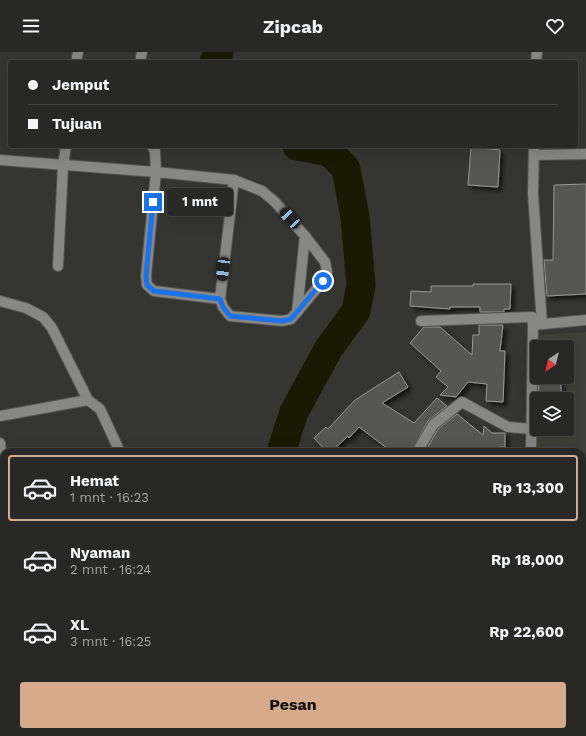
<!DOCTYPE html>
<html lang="id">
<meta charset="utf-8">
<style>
body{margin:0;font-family:"Work Sans",sans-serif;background:#343432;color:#f1f3f6;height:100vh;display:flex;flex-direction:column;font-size:15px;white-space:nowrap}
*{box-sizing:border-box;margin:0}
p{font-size:13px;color:#a5a6a7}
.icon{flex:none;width:22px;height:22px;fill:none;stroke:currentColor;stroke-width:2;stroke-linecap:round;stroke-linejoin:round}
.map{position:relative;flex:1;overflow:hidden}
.panel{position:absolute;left:0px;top:396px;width:586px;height:288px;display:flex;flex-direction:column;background:#282826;border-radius:12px 12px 0 0;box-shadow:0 4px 16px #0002,0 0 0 1px #444443}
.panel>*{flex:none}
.hud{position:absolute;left:8px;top:8px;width:570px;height:88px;border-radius:4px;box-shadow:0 4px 16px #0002,0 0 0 1px #444443;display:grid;align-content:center;height:88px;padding:0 20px;background:#282826}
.needle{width:26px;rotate:215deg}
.buttons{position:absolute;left:530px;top:288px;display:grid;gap:8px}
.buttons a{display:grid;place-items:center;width:44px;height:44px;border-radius:4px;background:#282826;box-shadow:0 4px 16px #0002,0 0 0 1px #444443;font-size:20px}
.end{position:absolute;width:18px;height:18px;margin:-9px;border:5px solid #1a73e8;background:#fff;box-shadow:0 0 0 2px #fff}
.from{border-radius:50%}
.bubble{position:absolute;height:28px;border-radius:4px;background:#282826;box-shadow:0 4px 16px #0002,0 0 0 1px #444443;font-size:13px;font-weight:700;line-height:28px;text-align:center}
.car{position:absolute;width:12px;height:24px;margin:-12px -6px;border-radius:5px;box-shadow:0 0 3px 1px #0007;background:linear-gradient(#222 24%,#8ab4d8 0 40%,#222 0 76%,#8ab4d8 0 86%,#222 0)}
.hud b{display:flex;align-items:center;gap:14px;height:38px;font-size:15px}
.hud b+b{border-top:1px solid #444443}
.hud i{width:10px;height:10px;background:#f1f3f6}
ul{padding:7px 0 0;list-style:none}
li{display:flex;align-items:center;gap:12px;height:66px;margin:0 8px 6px;padding:0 12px;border:2px solid transparent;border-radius:4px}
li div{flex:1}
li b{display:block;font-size:15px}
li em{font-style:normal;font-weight:700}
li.current{border-color:#d6ab8b}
li>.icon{width:36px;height:36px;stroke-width:1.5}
.primary-button{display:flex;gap:8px;margin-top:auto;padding:8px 20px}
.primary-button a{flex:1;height:46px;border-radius:4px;background:#d6ab8b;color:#111;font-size:16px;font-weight:700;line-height:46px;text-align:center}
header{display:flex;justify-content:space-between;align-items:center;height:52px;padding:0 20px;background:#282826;font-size:18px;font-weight:700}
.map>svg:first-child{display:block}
.built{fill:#404138;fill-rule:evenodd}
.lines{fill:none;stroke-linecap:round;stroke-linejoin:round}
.river{stroke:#191a01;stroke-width:29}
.building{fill:#565653;stroke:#979894;filter:url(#shadow)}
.lane-casing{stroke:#545451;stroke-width:10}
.street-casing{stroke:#545451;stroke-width:12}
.lane{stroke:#878884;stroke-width:8}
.street{stroke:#878884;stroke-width:10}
.route{stroke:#1a73e8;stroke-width:5}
</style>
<header><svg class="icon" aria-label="menu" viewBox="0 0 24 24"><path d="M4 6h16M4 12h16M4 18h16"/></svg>Zipcab<svg class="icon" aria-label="heart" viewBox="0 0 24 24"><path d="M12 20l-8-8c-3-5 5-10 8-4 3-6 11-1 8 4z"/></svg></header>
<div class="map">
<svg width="586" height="684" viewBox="0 0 586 684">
<defs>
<filter id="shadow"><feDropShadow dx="3.5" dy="3.5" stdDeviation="2" flood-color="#0009"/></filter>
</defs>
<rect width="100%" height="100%" fill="#353632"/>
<!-- built -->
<path class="built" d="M586,280V684H533V680H582V400H536L537,283ZM537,295H567V325H537ZM537,347H567V377H537Z"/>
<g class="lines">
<!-- river -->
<g class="river">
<polyline points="214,10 219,0"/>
<polyline points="281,400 294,360 313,325 329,296 356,259 361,233 355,165 346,117 330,100 297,94"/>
<polyline points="209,684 210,680"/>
</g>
</g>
<!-- building -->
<g class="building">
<polygon points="471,95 500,98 498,135 468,133"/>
<polygon points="586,132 586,242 547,244 544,208 553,208 554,133"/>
<polygon points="473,232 511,232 510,257 504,257 504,260 480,260 480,255 450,255 450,257 410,254 411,239 431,240 431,234 473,234"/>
<polygon points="479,273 503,273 500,299 505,299 503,350 486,349 487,332 468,330 456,345 440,343 448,335 436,325 441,319 410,291 424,275 440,275 472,303 473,283 479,283"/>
<polygon points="399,320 408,335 382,351 414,371 437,346 447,354 428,369 411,400 392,400 359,375 349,386 348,384 331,400 327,400 314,386 326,375 328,377 355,348"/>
<polygon points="539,325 560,325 562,347 538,347"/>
<polygon points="457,362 483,383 484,374 492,381 505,381 505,395 499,395 504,400 425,400 438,377"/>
</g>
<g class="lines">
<defs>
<g id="lane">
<polyline points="582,477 586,477"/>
<polyline points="582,568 586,568"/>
<polyline points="582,646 586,646"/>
<polyline points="538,684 538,680"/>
</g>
<g id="street">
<polyline points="76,10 78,0"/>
<polyline points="140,10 142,0"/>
<polyline points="536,10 537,0"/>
<polyline points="534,94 533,142 542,272"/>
<polyline points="534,103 586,102"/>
<polyline points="0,108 156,120 146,224 147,233 154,239 220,247 223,255 230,264 282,269 291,267 297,260 305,184 275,150 262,139 234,128 156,120 155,99 152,94"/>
<polyline points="58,214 63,114 66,94"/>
<polyline points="220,247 234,128"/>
<polyline points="0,249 26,256 43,265 52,276 88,348 100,357 120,400"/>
<polyline points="297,260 323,229 327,220 325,210 305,184"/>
<polyline points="421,269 532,265 533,273 586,268"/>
<polyline points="0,364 88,348"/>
<polyline points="0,391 4,420"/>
<polyline points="417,400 433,373 462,350 508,375 532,377"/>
<polyline points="531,400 533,273"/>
<polyline points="0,523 4,523"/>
<polyline points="0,671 4,671"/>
<polyline points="334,684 334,680"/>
<polyline points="453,684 453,680"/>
</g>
</defs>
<!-- lane casing -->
<use href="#lane" class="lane-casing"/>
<!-- street casing -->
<use href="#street" class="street-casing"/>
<!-- lane -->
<use href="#lane" class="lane"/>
<!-- street -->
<use href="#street" class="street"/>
</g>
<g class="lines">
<!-- route -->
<polyline class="route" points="153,150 146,224 147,233 154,239 220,247 223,255 230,264 282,269 291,267 323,229"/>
</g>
</svg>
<div class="buttons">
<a><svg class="needle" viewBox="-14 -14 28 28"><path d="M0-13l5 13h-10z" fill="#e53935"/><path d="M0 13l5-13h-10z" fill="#a5a6a7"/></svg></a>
<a><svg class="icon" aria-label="layers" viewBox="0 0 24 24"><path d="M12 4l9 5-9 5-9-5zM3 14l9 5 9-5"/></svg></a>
</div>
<i class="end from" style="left:323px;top:229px"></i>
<i class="end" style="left:153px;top:150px"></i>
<div class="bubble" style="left:167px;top:136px;width:66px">1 mnt</div>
<i class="car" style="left:290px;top:166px;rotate:317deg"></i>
<i class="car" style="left:223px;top:217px;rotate:187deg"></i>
<div class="hud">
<b><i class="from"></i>Jemput</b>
<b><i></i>Tujuan</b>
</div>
<section class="panel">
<ul>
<li class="current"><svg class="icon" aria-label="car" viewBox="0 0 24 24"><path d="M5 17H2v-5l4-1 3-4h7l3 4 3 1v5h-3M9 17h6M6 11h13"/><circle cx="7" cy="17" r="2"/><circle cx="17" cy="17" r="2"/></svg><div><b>Hemat</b><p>1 mnt · 16:23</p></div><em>Rp 13,300</em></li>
<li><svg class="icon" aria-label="car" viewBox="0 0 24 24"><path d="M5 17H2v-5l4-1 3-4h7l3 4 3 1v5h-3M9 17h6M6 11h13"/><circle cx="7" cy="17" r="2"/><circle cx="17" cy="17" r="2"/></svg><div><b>Nyaman</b><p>2 mnt · 16:24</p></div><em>Rp 18,000</em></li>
<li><svg class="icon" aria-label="car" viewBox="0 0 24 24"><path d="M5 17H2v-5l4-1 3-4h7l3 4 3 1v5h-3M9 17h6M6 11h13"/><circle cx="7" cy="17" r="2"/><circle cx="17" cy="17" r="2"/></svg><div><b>XL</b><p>3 mnt · 16:25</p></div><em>Rp 22,600</em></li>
</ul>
<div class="primary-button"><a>Pesan</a></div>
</section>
</div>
